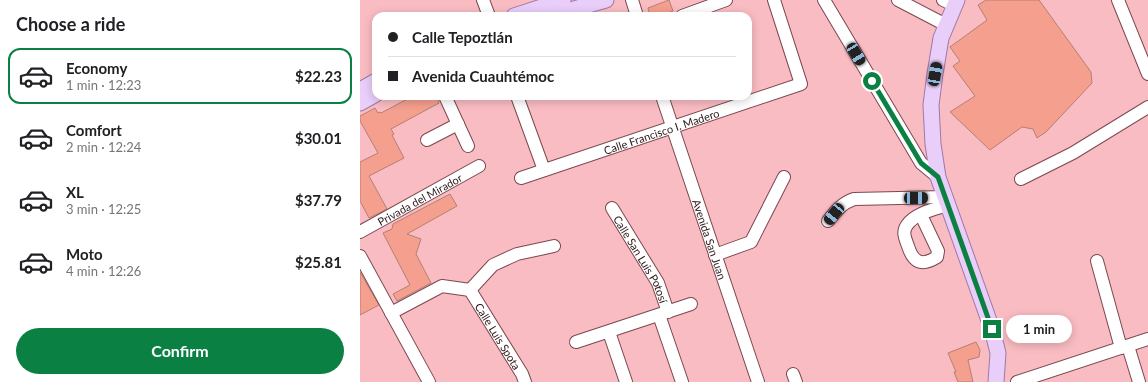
<!DOCTYPE html>
<meta charset="utf-8">
<style>
body{margin:0;font-family:Lato,sans-serif;background:#f6f6f6;color:#202124;height:100vh;display:flex;flex-direction:column;font-size:15px;white-space:nowrap}
*{box-sizing:border-box;margin:0}
p{font-size:13px;color:#757577}
.icon{flex:none;width:22px;height:22px;fill:none;stroke:currentColor;stroke-width:2;stroke-linecap:round;stroke-linejoin:round}
.map{position:relative;flex:1;overflow:hidden}
.side{display:flex;flex-direction:column;background:#fff;width:360px}
.side>*{flex:none}
.banner{position:absolute;left:12px;top:12px;width:380px;height:88px;border-radius:12px;box-shadow:0 2px 10px #0003;display:grid;align-content:center;height:88px;padding:0 16px;background:#fff}
.end{position:absolute;width:18px;height:18px;margin:-9px;border:5px solid #0b8043;background:#fff;box-shadow:0 0 0 2px #fff}
.from{border-radius:50%}
.bubble{position:absolute;height:28px;border-radius:14px;background:#fff;box-shadow:0 2px 10px #0003;font-size:13px;font-weight:700;line-height:28px;text-align:center}
.car{position:absolute;width:12px;height:24px;margin:-12px -6px;border-radius:5px;box-shadow:0 0 3px 1px #0007;background:linear-gradient(#222 24%,#8ab4d8 0 40%,#222 0 76%,#8ab4d8 0 86%,#222 0)}
.banner b{display:flex;align-items:center;gap:14px;height:38px;font-size:15px}
.banner b+b{border-top:1px solid #e0e0e0}
.banner i{width:10px;height:10px;background:#202124}
ul{padding:0;list-style:none}
li{display:flex;align-items:center;gap:12px;height:56px;margin:0 8px 6px;padding:0 8px;border:2px solid transparent;border-radius:12px}
li div{flex:1}
li b{display:block;font-size:15px}
li em{font-style:normal;font-weight:700}
li.selected{border-color:#0b8043}
li>.icon{width:36px;height:36px;stroke-width:1.5}
h2{padding:0 16px;font-size:18px;line-height:48px}
.primary-button{display:flex;gap:8px;margin-top:auto;padding:8px 16px}
.primary-button a{flex:1;height:46px;border-radius:24px;background:#0b8043;color:#fff;font-size:16px;font-weight:700;line-height:46px;text-align:center}
main{display:flex;flex:1;min-height:0}
.map>svg:first-child{display:block}
.building{fill:#f59f8e;stroke:#b67f74}
.lines{fill:none;stroke-linecap:round;stroke-linejoin:round}
.minor-casing{stroke:#7b484f;stroke-width:14}
.major-casing{stroke:#9d79a8;stroke-width:17}
.minor{stroke:#fff;stroke-width:12}
.major{stroke:#e8cef9;stroke-width:15}
.route{stroke:#0b8043;stroke-width:5}
.labels{text-anchor:middle;dominant-baseline:central;stroke-width:3;stroke-linejoin:round;paint-order:stroke}
.street-label{font-size:11px;fill:#2d171a;stroke:#f9bcc2}
</style>
<main>
<section class="side">
<h2>Choose a ride</h2>
<ul>
<li class="selected"><svg class="icon" aria-label="car" viewBox="0 0 24 24"><path d="M5 17H2v-5l4-1 3-4h7l3 4 3 1v5h-3M9 17h6M6 11h13"/><circle cx="7" cy="17" r="2"/><circle cx="17" cy="17" r="2"/></svg><div><b>Economy</b><p>1 min · 12:23</p></div><em>$22.23</em></li>
<li><svg class="icon" aria-label="car" viewBox="0 0 24 24"><path d="M5 17H2v-5l4-1 3-4h7l3 4 3 1v5h-3M9 17h6M6 11h13"/><circle cx="7" cy="17" r="2"/><circle cx="17" cy="17" r="2"/></svg><div><b>Comfort</b><p>2 min · 12:24</p></div><em>$30.01</em></li>
<li><svg class="icon" aria-label="car" viewBox="0 0 24 24"><path d="M5 17H2v-5l4-1 3-4h7l3 4 3 1v5h-3M9 17h6M6 11h13"/><circle cx="7" cy="17" r="2"/><circle cx="17" cy="17" r="2"/></svg><div><b>XL</b><p>3 min · 12:25</p></div><em>$37.79</em></li>
<li><svg class="icon" aria-label="car" viewBox="0 0 24 24"><path d="M5 17H2v-5l4-1 3-4h7l3 4 3 1v5h-3M9 17h6M6 11h13"/><circle cx="7" cy="17" r="2"/><circle cx="17" cy="17" r="2"/></svg><div><b>Moto</b><p>4 min · 12:26</p></div><em>$25.81</em></li>
</ul>
<div class="primary-button"><a>Confirm</a></div>
</section>
<div class="map">
<svg width="788" height="382" viewBox="0 0 788 382">
<rect width="100%" height="100%" fill="#f9bcc2"/>
<!-- building -->
<g class="building">
<polygon points="309,0 313,11 300,16 290,16 288,8"/>
<polygon points="626,0 679,0 731,72 732,83 686,132 677,138 673,129 662,127 630,150 590,112 615,96 593,66 600,61 590,47 627,20 618,5"/>
<polygon points="53,96 76,96 79,103 31,129 34,134 32,135 44,158 9,176 27,209 9,218 0,201 0,162 18,153 0,121 0,116 15,108 18,113 20,112 21,113"/>
<polygon points="90,194 97,206 47,234 61,239 56,254 71,283 37,301 33,294 50,285 23,233 32,229 33,224"/>
<polygon points="0,272 19,305 0,315"/>
<polygon points="616,342 620,350 619,357 608,360 613,382 598,382 594,372 596,372 588,353"/>
</g>
<g class="lines">
<defs>
<g id="minor">
<polyline points="123,0 129,16"/>
<polyline points="272,0 277,16"/>
<polyline points="464,0 561,163 578,177"/>
<polyline points="538,0 586,25"/>
<polyline points="583,0 594,5"/>
<polyline points="758,0 788,74"/>
<polyline points="322,16 366,0"/>
<polyline points="85,96 108,146"/>
<polyline points="157,96 184,170"/>
<path id="s1" d="M302,96L398,382"/>
<polyline points="67,140 98,124"/>
<path id="s2" d="M161,178L441,84L414,0"/>
<polyline points="661,179 713,153 788,107"/>
<path id="s3" d="M252,208L298,283L308,312"/>
<path d="M561,215L578,251L577,257C561,267 553,262 548,246C545,238 542,232 547,225C555,213 575,209 588,205"/>
<path d="M468,221C476,211 482,203 494,199L585,197"/>
<path id="s4" d="M0,232L119,166"/>
<polyline points="355,255 391,242 424,177"/>
<polyline points="0,256 69,382"/>
<polyline points="737,261 761,348"/>
<path id="s5" d="M110,290L162,374L165,382"/>
<polyline points="110,290 133,265 157,254 194,246"/>
<polyline points="31,313 82,286 110,290"/>
<polyline points="299,315 322,382"/>
<polyline points="249,332 266,382"/>
<polyline points="216,342 331,304"/>
<polyline points="768,346 779,382"/>
<polyline points="433,374 436,382"/>
<polyline points="657,382 788,339"/>
</g>
<g id="major">
<polyline points="597,0 581,38 575,74 571,105 573,144 578,177 632,329 638,353 636,382"/>
<polyline points="154,16 203,0"/>
<polyline points="189,16 246,0"/>
<polyline points="0,90 16,81"/>
<polyline points="0,103 16,94"/>
</g>
</defs>
<!-- minor casing -->
<use href="#minor" class="minor-casing"/>
<!-- major casing -->
<use href="#major" class="major-casing"/>
<!-- minor -->
<use href="#minor" class="minor"/>
<!-- major -->
<use href="#major" class="major"/>
</g>
<g class="lines">
<!-- route -->
<polyline class="route" points="512,81 561,163 578,177 632,329"/>
</g>
<g class="labels">
<!-- street labels -->
<g class="street-label">
<text stroke="none"><textPath href="#s2" startOffset="148">Calle Francisco I. Madero</textPath></text>
<text stroke="none"><textPath href="#s4" startOffset="68">Privada del Mirador</textPath></text>
<text stroke="none"><textPath href="#s1" startOffset="151">Avenida San Juan</textPath></text>
<text stroke="none"><textPath href="#s3" startOffset="59">Calle San Luis Potosí</textPath></text>
<text stroke="none"><textPath href="#s5" startOffset="54">Calle Luis Spota</textPath></text>
</g>
</g>
</svg>
<i class="end from" style="left:512px;top:81px"></i>
<i class="end" style="left:632px;top:329px"></i>
<div class="bubble" style="left:646px;top:315px;width:66px">1 min</div>
<i class="car" style="left:496px;top:54px;rotate:149deg"></i>
<i class="car" style="left:575px;top:74px;rotate:10deg"></i>
<i class="car" style="left:556px;top:198px;rotate:89deg"></i>
<i class="car" style="left:474px;top:214px;rotate:219deg"></i>
<div class="banner">
<b><i class="from"></i>Calle Tepoztlán</b>
<b><i></i>Avenida Cuauhtémoc</b>
</div>
</div>
</main>
